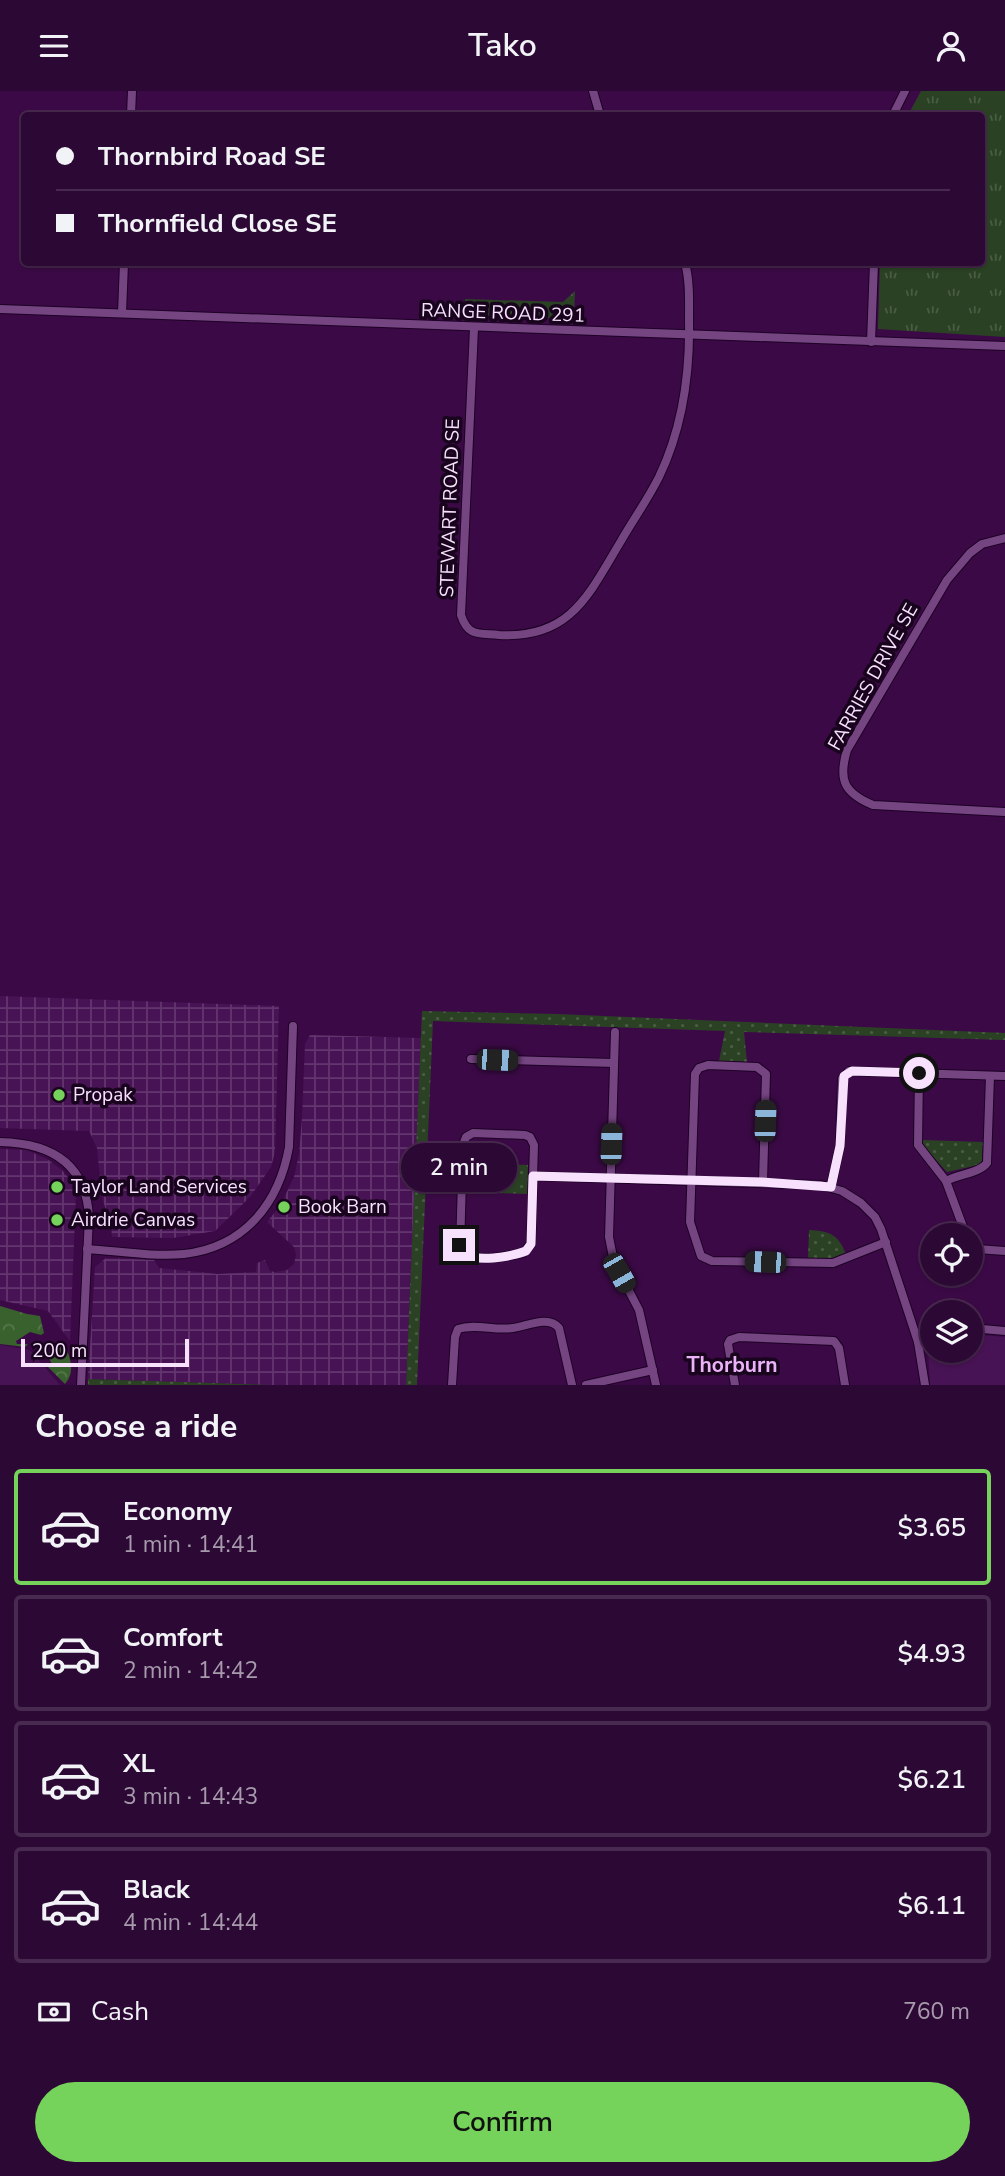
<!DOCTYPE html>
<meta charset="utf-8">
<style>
body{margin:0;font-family:"Nunito Sans",sans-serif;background:#34113c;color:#f1f3f6;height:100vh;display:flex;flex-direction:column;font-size:26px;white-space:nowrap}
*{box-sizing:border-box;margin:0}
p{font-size:23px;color:#a69aac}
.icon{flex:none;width:38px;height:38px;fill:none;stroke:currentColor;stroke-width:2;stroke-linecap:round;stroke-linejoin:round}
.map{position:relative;height:1294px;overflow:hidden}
.panel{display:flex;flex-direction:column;background:#2c0834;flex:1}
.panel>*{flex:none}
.banner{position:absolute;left:21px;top:21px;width:964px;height:154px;border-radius:7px;box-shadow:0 2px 5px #0004,0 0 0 2px #48294f;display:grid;align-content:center;height:154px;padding:0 35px;background:#2c0834}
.controls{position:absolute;left:920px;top:1132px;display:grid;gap:14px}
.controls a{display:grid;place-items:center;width:63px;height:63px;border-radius:50%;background:#2c0834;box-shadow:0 2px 5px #0004,0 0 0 2px #48294f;font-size:35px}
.scale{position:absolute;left:21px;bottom:18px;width:168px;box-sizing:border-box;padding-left:7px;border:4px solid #f7e1fd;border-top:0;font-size:19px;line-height:24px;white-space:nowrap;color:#f7e1fd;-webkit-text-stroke:5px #18051d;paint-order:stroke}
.end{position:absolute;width:32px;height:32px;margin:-16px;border:9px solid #f7e1fd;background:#111;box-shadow:0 0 0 4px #111}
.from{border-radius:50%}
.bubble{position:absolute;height:49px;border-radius:24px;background:#2c0834;box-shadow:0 2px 5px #0004,0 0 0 2px #48294f;font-size:23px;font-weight:600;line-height:49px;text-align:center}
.car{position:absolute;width:21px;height:42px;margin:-21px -10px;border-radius:9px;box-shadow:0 0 5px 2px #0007;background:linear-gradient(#222 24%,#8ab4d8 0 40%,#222 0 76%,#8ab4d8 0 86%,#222 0)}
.banner b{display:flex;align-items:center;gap:24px;height:66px;font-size:26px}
.banner b+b{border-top:2px solid #48294f}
.banner i{width:18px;height:18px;background:#f1f3f6}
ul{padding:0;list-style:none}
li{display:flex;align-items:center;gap:21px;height:116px;margin:0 14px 10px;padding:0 21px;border:4px solid #48294f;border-radius:7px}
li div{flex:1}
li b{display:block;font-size:26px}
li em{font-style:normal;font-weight:600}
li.selected{border-color:#75d25a}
li>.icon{width:63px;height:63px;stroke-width:1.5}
h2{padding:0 35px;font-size:32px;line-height:84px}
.pay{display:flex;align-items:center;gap:18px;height:77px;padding:0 35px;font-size:26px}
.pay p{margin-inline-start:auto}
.action{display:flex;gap:14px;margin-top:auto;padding:14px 35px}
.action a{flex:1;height:80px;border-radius:42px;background:#75d25a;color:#111;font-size:28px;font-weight:600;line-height:80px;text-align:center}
header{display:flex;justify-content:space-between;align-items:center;height:91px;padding:0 35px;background:#2c0834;font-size:32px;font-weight:600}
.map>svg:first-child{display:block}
.built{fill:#481354}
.industrial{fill:url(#industrial-grid)}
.grass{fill:url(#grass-tufts)}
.forest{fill:url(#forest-crowns)}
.park{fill:url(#park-dots)}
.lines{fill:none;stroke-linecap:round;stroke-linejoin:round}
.minor-casing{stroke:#1d0025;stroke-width:10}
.minor{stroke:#754582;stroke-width:8}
.route{stroke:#f7e1fd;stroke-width:9}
.poi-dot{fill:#75d25a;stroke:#18051d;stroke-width:2.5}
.labels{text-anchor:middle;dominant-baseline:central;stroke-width:7;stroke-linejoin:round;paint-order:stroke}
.street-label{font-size:19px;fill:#f7e1fd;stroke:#18051d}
.poi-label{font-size:19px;fill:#f7e1fd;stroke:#18051d;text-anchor:start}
.neighbourhood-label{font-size:21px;font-weight:bold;fill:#eab3f8;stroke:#18051d}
</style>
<header><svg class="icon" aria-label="menu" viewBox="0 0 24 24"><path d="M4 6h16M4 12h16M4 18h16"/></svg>Tako<svg class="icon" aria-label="person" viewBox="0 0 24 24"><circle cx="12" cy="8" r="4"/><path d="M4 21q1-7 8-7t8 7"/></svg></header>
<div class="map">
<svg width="1005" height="1294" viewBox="0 0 1005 1294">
<defs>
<pattern id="industrial-grid" width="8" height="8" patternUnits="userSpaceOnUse" patternTransform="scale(1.75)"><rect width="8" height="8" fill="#481354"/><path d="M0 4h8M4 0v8" fill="none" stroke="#63356e"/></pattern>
<pattern id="grass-tufts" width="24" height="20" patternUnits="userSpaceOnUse" patternTransform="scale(1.75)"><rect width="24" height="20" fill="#2a4223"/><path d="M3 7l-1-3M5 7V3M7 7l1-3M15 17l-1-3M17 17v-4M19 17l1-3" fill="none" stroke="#4a5d44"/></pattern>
<pattern id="forest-crowns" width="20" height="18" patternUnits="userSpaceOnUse" patternTransform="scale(1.75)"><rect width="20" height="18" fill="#38612d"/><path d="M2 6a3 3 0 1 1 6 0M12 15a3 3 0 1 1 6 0" fill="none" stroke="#56774c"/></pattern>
<pattern id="park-dots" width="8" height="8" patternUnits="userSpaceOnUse" patternTransform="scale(1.75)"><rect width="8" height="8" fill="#2a4223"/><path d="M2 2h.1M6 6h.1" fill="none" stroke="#4a5d44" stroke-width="1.8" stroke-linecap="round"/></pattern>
</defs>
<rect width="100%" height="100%" fill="#3b0a46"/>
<!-- built -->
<g class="built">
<polygon points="971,1243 1005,1246 1005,1294 930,1294 928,1257 933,1253 933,1260 971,1260"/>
<polygon points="0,1254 30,1259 60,1294 0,1294"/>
</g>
<!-- industrial -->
<g class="industrial">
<polygon points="0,905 279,915 275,1061 271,1076 250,1106 215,1140 173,1147 112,1146 111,1134 102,1107 97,1057 89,1040 0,1037"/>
<polygon points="310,944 421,947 406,1294 270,1294 88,1288 95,1176 106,1167 154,1169 159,1177 218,1183 256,1181 257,1172 265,1169 270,1180 275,1181 287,1179 294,1173 296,1164 294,1156 267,1131 280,1115 294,1086 299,1063 302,1027 305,953"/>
<polygon points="0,1058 27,1059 47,1068 62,1079 72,1091 76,1101 70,1250 48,1220 0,1209"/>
</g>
<!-- grass -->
<g class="grass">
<polygon points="921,0 1005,0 1005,246 878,238 880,172 982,172 982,24 908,24"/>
<polygon points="575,200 574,228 465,224 465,208 563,211"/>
</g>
<!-- forest -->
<g class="forest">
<polygon points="0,1215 27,1223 40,1225 44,1242 41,1244 30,1241 16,1250 17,1253 28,1253 25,1256 0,1253"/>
<path d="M60,1252L65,1253C70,1268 76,1280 65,1293L48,1276L52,1273L46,1262L55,1260Z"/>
</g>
<!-- park -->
<g class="park">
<polygon points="422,920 557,923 1005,942 1005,949 744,941 747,971 719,970 725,940 433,930 417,1294 406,1294"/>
<polygon points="922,1049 983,1051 982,1070 978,1074 947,1081 923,1055"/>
<polygon points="498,1073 528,1074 527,1103 497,1102"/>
<path d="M809,1139C830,1140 839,1144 846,1164L831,1168H808Z"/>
<polygon points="88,1288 270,1294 88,1294"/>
</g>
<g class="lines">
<defs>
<g id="minor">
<polyline points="593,0 600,24"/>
<polyline points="131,24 132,0"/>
<polyline points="893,24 905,0"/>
<polyline points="0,218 1005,255"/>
<polyline points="122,222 124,172"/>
<path d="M474,237L461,524C468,546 479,542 499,544C571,548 589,503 621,450C633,429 648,408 659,386C682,338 690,282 689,230C689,211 690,190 685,172"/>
<polyline points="871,251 874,172"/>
<path d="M1005,447L982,453L970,462L947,489L847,659C838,689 844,702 873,714L1005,721"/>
<polyline points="615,941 609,1146 614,1171 639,1219 656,1294"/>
<polyline points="471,968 614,972"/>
<polyline points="919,982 918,1054 946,1090 966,1144"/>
<path d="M473,1042L525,1044L530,1046L534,1054L531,1153L523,1162C506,1165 472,1174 460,1158L463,1054L466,1046Z"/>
<path d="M0,1051C49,1052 86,1071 89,1126L81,1294"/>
<polyline points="533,1085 821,1094 842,1100 861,1112 875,1126 881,1138 918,1251 925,1294"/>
<path d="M946,1090C959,1083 980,1082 987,1072L990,985"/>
<polyline points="763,1091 766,983 757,976 708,974 699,977 695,983 690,1131 701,1165 712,1170 833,1172 886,1151"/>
<polyline points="831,1096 840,1055 842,988 849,980 1005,985"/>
<polyline points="971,1155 977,1158 1005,1160"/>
<path d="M87,1158C119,1160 153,1166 184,1163C245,1156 279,1112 289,1056L293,935"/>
<polyline points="971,1237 1005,1240"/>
<polyline points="918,1251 933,1247"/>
<path d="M452,1294L455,1246L458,1238C475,1232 495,1240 513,1237C527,1235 549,1224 559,1237L572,1294"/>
<polyline points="586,1294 653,1279"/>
<polyline points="735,1294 728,1253 730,1249 739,1246 834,1250 839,1257 845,1294"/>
</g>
</defs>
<!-- minor casing -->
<use href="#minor" class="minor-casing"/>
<!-- minor -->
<use href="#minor" class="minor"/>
</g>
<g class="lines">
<!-- route -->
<path class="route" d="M459,1154L462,1162C477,1172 510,1166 526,1160L531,1153L533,1085L762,1091L831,1096L840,1055L844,985L852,980L919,982"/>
</g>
<!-- markers -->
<g class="poi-dot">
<circle cx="59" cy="1004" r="7"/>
<circle cx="57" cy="1096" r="7"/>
<circle cx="284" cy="1116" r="7"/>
<circle cx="57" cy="1129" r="7"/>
</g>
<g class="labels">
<!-- street labels -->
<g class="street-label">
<text transform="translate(503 222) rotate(2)">RANGE ROAD 291</text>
<text transform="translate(450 417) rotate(-88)">STEWART ROAD SE</text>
<text transform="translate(873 586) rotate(-61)">FARRIES DRIVE SE</text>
</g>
<!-- poi labels -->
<g class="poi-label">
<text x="73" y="1004">Propak</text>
<text x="71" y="1096">Taylor Land Services</text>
<text x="298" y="1116">Book Barn</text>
<text x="71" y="1129">Airdrie Canvas</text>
</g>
<!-- neighbourhood labels -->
<g class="neighbourhood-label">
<text x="732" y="1274">Thorburn</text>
</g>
</g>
</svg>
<div class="controls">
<a><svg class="icon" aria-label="locate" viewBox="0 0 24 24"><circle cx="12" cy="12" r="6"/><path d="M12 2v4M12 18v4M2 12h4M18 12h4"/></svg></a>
<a><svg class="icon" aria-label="layers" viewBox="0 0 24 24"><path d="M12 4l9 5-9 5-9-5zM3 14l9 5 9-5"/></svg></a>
</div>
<div class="scale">200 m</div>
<i class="end from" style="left:919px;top:982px"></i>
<i class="end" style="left:459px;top:1154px"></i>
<div class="bubble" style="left:401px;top:1052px;width:116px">2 min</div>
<i class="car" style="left:497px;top:969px;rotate:92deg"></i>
<i class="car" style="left:765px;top:1030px;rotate:2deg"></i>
<i class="car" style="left:611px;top:1053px;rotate:2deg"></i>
<i class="car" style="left:765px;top:1171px;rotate:272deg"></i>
<i class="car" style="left:619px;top:1182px;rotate:150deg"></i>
<div class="banner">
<b><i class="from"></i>Thornbird Road SE</b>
<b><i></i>Thornfield Close SE</b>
</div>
</div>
<section class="panel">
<h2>Choose a ride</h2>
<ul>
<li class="selected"><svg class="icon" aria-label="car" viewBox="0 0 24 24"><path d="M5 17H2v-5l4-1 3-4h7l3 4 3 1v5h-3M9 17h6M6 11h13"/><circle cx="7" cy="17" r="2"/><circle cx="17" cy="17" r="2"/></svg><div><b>Economy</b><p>1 min · 14:41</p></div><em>$3.65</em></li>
<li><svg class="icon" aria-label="car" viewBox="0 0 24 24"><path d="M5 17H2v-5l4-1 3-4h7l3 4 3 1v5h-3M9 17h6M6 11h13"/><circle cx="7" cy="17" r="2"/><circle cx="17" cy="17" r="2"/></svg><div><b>Comfort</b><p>2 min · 14:42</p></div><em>$4.93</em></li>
<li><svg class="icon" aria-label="car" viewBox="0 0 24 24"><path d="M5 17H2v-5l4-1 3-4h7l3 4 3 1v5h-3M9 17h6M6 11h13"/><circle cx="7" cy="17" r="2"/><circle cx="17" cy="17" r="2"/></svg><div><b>XL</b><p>3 min · 14:43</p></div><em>$6.21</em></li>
<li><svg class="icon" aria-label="car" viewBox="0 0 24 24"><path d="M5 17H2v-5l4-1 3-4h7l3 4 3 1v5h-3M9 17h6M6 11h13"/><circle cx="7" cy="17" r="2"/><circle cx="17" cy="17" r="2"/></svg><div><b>Black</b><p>4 min · 14:44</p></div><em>$6.11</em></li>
</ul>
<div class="pay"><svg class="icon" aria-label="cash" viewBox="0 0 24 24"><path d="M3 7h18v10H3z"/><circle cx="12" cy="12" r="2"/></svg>Cash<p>760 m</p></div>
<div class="action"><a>Confirm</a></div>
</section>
